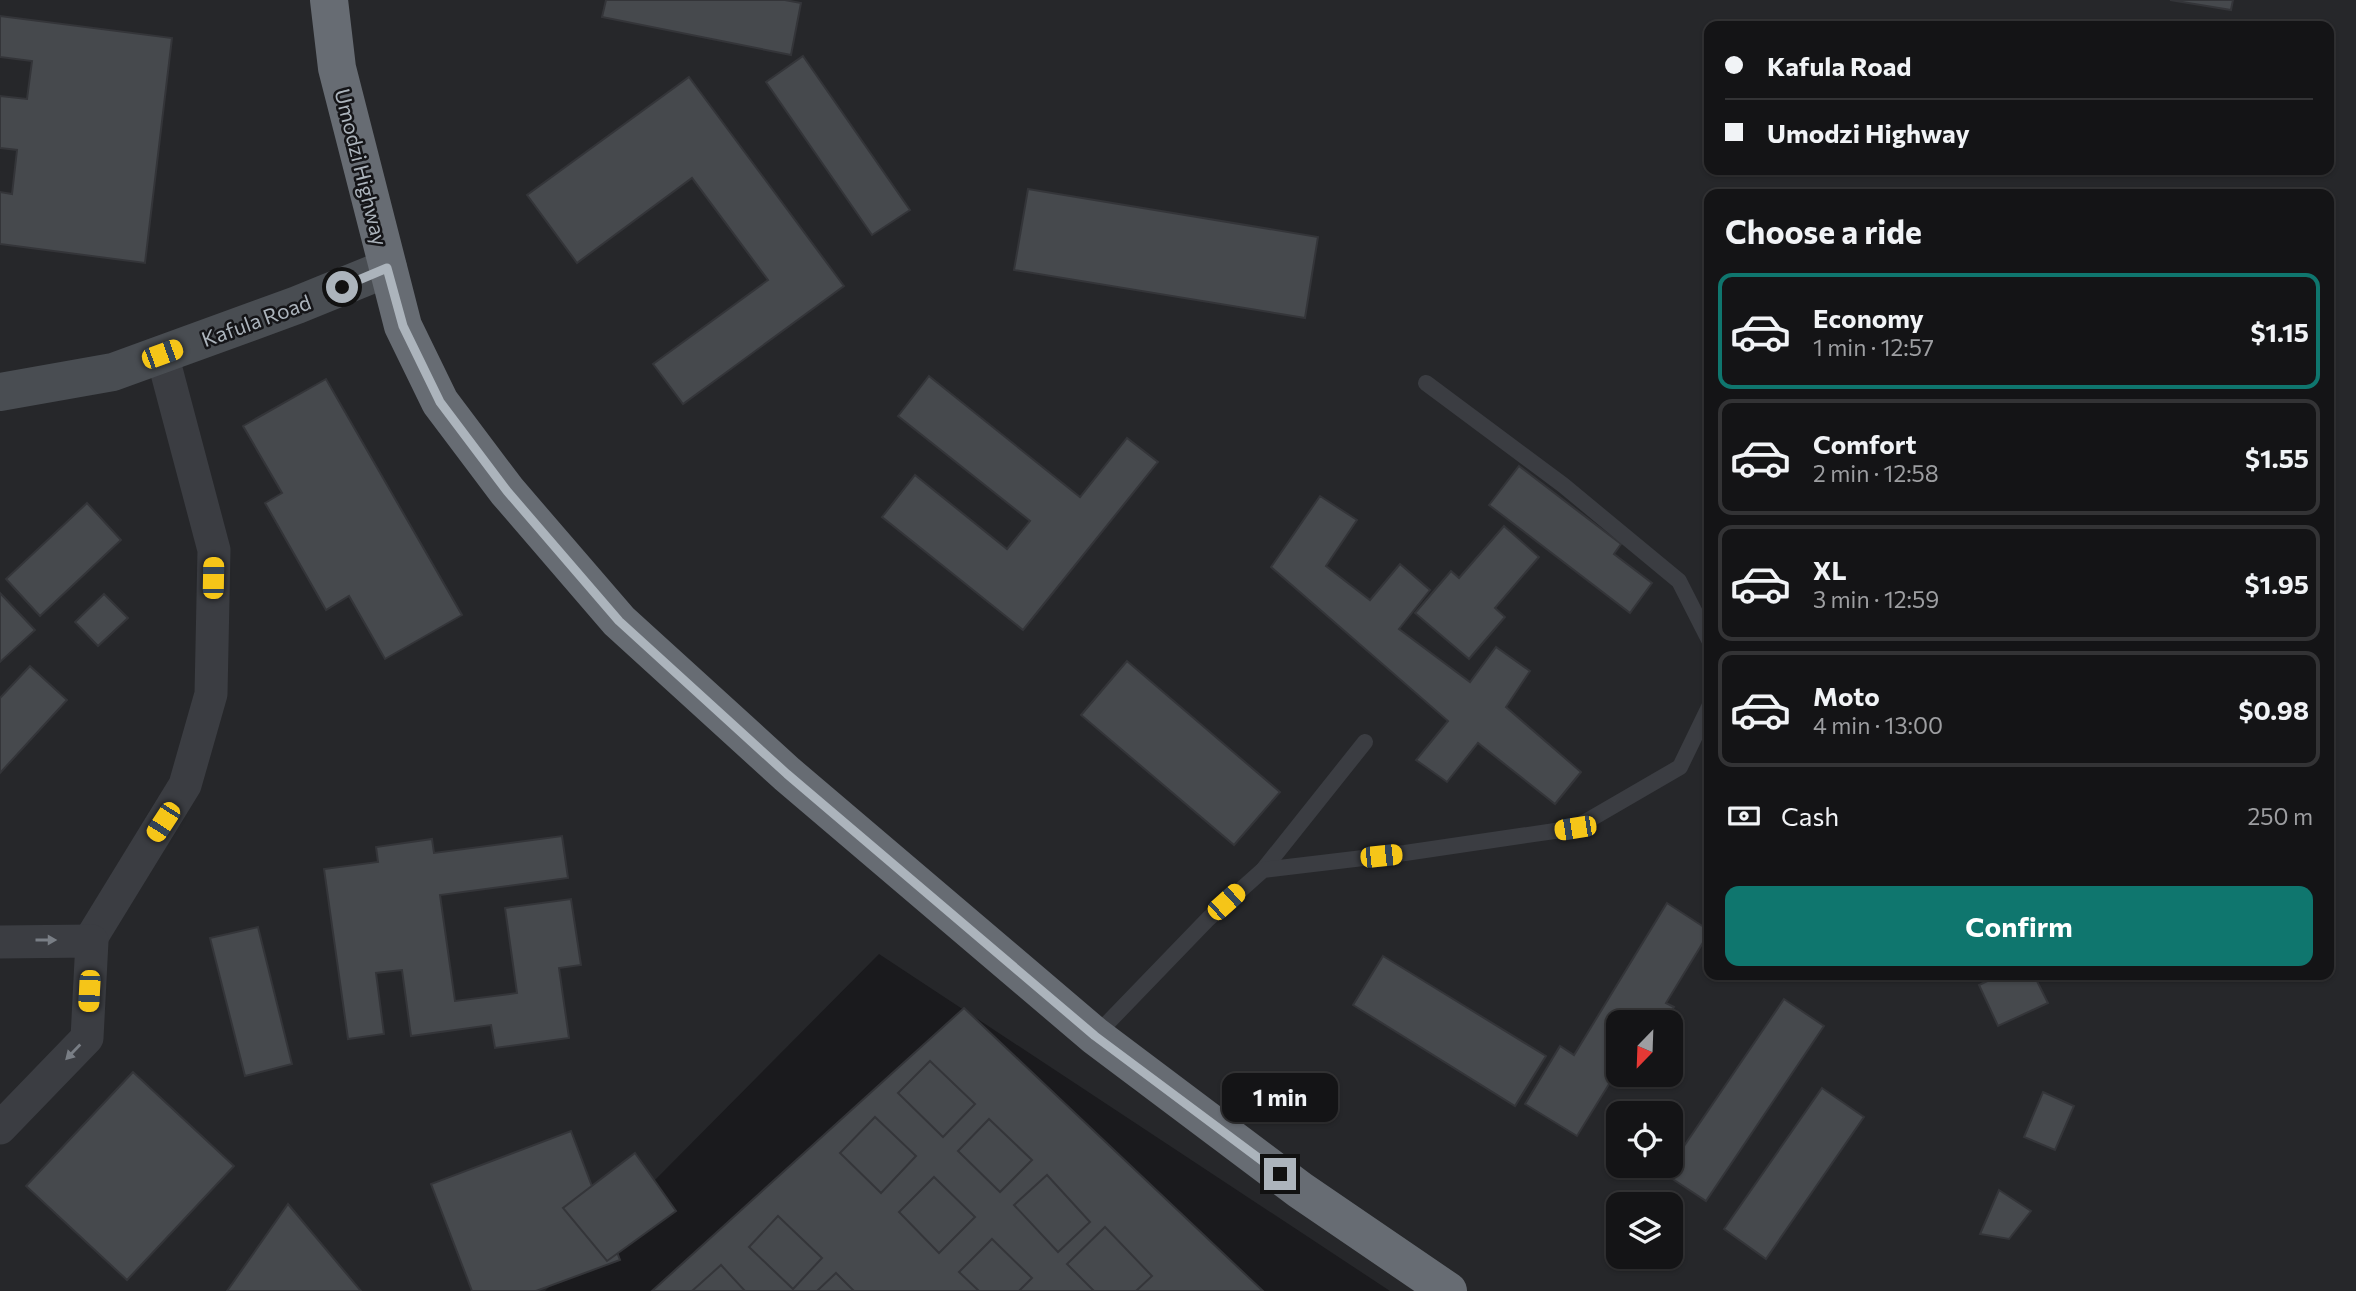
<!DOCTYPE html>
<meta charset="utf-8">
<style>
body{margin:0;font-family:Commissioner,sans-serif;background:#212123;color:#f1f3f6;height:100vh;display:flex;flex-direction:column;font-size:26px;white-space:nowrap}
*{box-sizing:border-box;margin:0}
p{font-size:23px;color:#9d9ea1}
.icon{flex:none;width:38px;height:38px;fill:none;stroke:currentColor;stroke-width:2;stroke-linecap:round;stroke-linejoin:round}
.map{position:relative;flex:1;overflow:hidden}
.details{position:absolute;left:1704px;top:189px;width:630px;height:791px;display:flex;flex-direction:column;background:#141416;border-radius:14px;box-shadow:0 2px 5px #0004,0 0 0 2px #333335}
.details>*{flex:none}
.top-card{position:absolute;left:1704px;top:21px;width:630px;height:154px;border-radius:14px;box-shadow:0 2px 5px #0004,0 0 0 2px #333335;display:grid;align-content:center;height:154px;padding:0 21px;background:#141416}
.needle{width:46px;rotate:203deg}
.tools{position:absolute;left:1606px;top:1010px;display:grid;gap:14px}
.tools a{display:grid;place-items:center;width:77px;height:77px;border-radius:14px;background:#141416;box-shadow:0 2px 5px #0004,0 0 0 2px #333335;font-size:35px}
.end{position:absolute;width:32px;height:32px;margin:-16px;border:9px solid #acb4bc;background:#111;box-shadow:0 0 0 4px #111}
.from{border-radius:50%}
.bubble{position:absolute;height:49px;border-radius:14px;background:#141416;box-shadow:0 2px 5px #0004,0 0 0 2px #333335;font-size:23px;font-weight:700;line-height:49px;text-align:center}
.car{position:absolute;width:21px;height:42px;margin:-21px -10px;border-radius:9px;box-shadow:0 0 5px 2px #0007;background:linear-gradient(#f5c518 24%,#345 0 40%,#f5c518 0 76%,#345 0 86%,#f5c518 0)}
.top-card b{display:flex;align-items:center;gap:24px;height:66px;font-size:26px}
.top-card b+b{border-top:2px solid #333335}
.top-card i{width:18px;height:18px;background:#f1f3f6}
ul{padding:0;list-style:none}
li{display:flex;align-items:center;gap:21px;height:116px;margin:0 14px 10px;padding:0 7px;border:4px solid #333335;border-radius:14px}
li div{flex:1}
li b{display:block;font-size:26px}
li em{font-style:normal;font-weight:700}
li.selected{border-color:#0f766e}
li>.icon{width:63px;height:63px;stroke-width:1.5}
h2{padding:0 21px;font-size:32px;line-height:84px}
.pay{display:flex;align-items:center;gap:18px;height:77px;padding:0 21px;font-size:26px}
.pay p{margin-inline-start:auto}
.primary-button{display:flex;gap:14px;margin-top:auto;padding:14px 21px}
.primary-button a{flex:1;height:80px;border-radius:14px;background:#0f766e;color:#fff;font-size:28px;font-weight:700;line-height:80px;text-align:center}
.map>svg:first-child{display:block}
.built{fill:#26272a;fill-rule:evenodd}
.building{fill:#46494d;stroke:#343539;stroke-width:2}
.lines{fill:none;stroke-linecap:round;stroke-linejoin:round}
.lane{stroke:#3b3d42;stroke-width:16}
.street{stroke:#3b3d42;stroke-width:33}
.secondary{stroke:#494d52;stroke-width:38}
.highway{stroke:#676c73;stroke-width:38}
.oneway{fill:#797e85}
.route{stroke:#acb4bc;stroke-width:9}
.labels{text-anchor:middle;dominant-baseline:central;stroke-width:5;stroke-linejoin:round;paint-order:stroke}
.street-label{font-size:21px;fill:#acb4bc;stroke:#151518}
</style>
<div class="map">
<svg width="2356" height="1291" viewBox="0 0 2356 1291">
<rect width="100%" height="100%" fill="#1a1a1d"/>
<!-- built -->
<path class="built" d="M0,0H2356V1291H1390L879,954L545,1291H0ZM1710,26H2329V170H1710ZM1710,194H2329V975H1710ZM1619,1022H1671V1074H1619ZM1619,1113H1671V1166H1619ZM1619,1204H1671V1256H1619Z"/>
<!-- building -->
<g class="building">
<polygon points="606,0 785,0 801,3 791,55 602,17"/>
<polygon points="2170,0 2233,0 2231,10"/>
<polygon points="0,16 172,38 145,263 0,244 0,192 12,194 17,150 0,148 0,96 27,99 32,61 0,57"/>
<polygon points="803,56 910,210 872,235 766,82"/>
<polygon points="689,77 844,286 683,404 653,364 768,280 692,178 577,263 527,195"/>
<polygon points="1028,189 1318,237 1305,318 1014,270"/>
<polygon points="929,376 1080,497 1127,438 1158,462 1023,630 882,517 915,475 1007,549 1030,521 898,416"/>
<polygon points="326,379 462,615 385,659 349,596 326,610 265,503 282,493 243,426"/>
<polygon points="1519,466 1621,544 1614,554 1652,583 1630,613 1489,505"/>
<polygon points="1320,496 1357,520 1326,566 1370,600 1400,564 1430,590 1399,629 1470,682 1496,647 1530,671 1506,707 1581,772 1555,804 1478,743 1447,782 1416,760 1448,721 1271,567"/>
<polygon points="87,503 121,540 40,616 6,579"/>
<polygon points="1504,526 1539,557 1495,608 1505,617 1469,659 1415,613 1451,571 1459,578"/>
<polygon points="0,593 35,630 0,662"/>
<polygon points="104,594 128,618 98,646 75,622"/>
<polygon points="1127,661 1280,792 1234,845 1081,715"/>
<polygon points="30,666 67,700 0,773 0,698"/>
<polygon points="562,836 568,878 440,895 455,1001 517,993 505,908 571,899 581,965 559,968 569,1038 495,1048 491,1025 411,1036 402,970 376,973 384,1034 348,1039 324,869 378,862 376,847 432,839 434,853"/>
<polygon points="1667,903 1710,931 1666,1003 1674,1007 1665,1022 1619,1022 1619,1068 1577,1136 1525,1104 1560,1046 1574,1055"/>
<polygon points="258,927 292,1064 245,1076 210,938"/>
<polygon points="1383,956 1546,1056 1515,1106 1353,1005"/>
<polygon points="2000,975 2034,975 2048,1003 1998,1026 1979,985"/>
<polygon points="1784,999 1824,1026 1706,1201 1665,1174"/>
<polygon points="964,1008 1263,1291 652,1291"/>
<polygon points="930,1061 975,1104 943,1137 898,1093"/>
<polygon points="133,1072 234,1166 127,1280 26,1186"/>
<polygon points="1822,1088 1864,1117 1766,1259 1724,1229"/>
<polygon points="2043,1092 2074,1106 2055,1150 2024,1137"/>
<polygon points="875,1117 916,1156 881,1193 840,1153"/>
<polygon points="989,1119 1032,1160 1000,1192 958,1151"/>
<polygon points="571,1131 620,1260 536,1291 472,1291 431,1184"/>
<polygon points="635,1153 676,1211 607,1261 563,1208"/>
<polygon points="1047,1175 1090,1222 1058,1252 1014,1205"/>
<polygon points="934,1177 975,1217 939,1253 899,1212"/>
<polygon points="1999,1190 2031,1211 2009,1239 1980,1234"/>
<polygon points="288,1204 361,1291 227,1291"/>
<polygon points="778,1216 822,1258 793,1289 749,1247"/>
<polygon points="1105,1227 1152,1276 1136,1291 1094,1291 1067,1264"/>
<polygon points="992,1239 1032,1278 1019,1291 979,1291 959,1272"/>
<polygon points="721,1265 745,1291 692,1291"/>
<polygon points="836,1273 854,1291 817,1291"/>
</g>
<g class="lines">
<!-- lane -->
<g class="lane">
<polyline points="1426,383 1563,485 1679,581 1710,642"/>
<polyline points="1263,870 1365,742"/>
<polyline points="1095,1036 1208,919 1263,870 1405,853 1575,828 1680,767 1710,705"/>
</g>
<!-- street -->
<g class="street">
<polyline points="90,940 185,785 211,694 214,550 162,354"/>
<polyline points="0,942 92,941 87,1038 0,1128"/>
</g>
<!-- secondary -->
<polyline class="secondary" points="0,392 113,372 297,305 388,268"/>
<!-- highway -->
<polyline class="highway" points="329,0 337,68 403,326 440,402 507,491 619,621 787,774 1095,1036 1300,1190 1448,1291"/>
</g>
<!-- one-way arrows -->
<defs><path id="oneway-solid" d="M-6-.8H1V-3.2L6.5 0L1 3.2V.8H-6Z" transform="scale(1.75)"/></defs>
<g class="oneway">
<use href="#oneway-solid" transform="translate(46 940)"/>
<use href="#oneway-solid" transform="translate(73 1052) rotate(134)"/>
</g>
<g class="lines">
<!-- route -->
<polyline class="route" points="342,287 387,268 403,326 440,402 507,491 619,621 787,774 1095,1036 1280,1174"/>
</g>
<g class="labels">
<!-- street labels -->
<g class="street-label">
<text transform="translate(362 167) rotate(76)">Umodzi Highway</text>
<text transform="translate(256 320) rotate(-20)">Kafula Road</text>
</g>
</g>
</svg>
<div class="tools">
<a><svg class="needle" viewBox="-14 -14 28 28"><path d="M0-13l5 13h-10z" fill="#e53935"/><path d="M0 13l5-13h-10z" fill="#9d9ea1"/></svg></a>
<a><svg class="icon" aria-label="locate" viewBox="0 0 24 24"><circle cx="12" cy="12" r="6"/><path d="M12 2v4M12 18v4M2 12h4M18 12h4"/></svg></a>
<a><svg class="icon" aria-label="layers" viewBox="0 0 24 24"><path d="M12 4l9 5-9 5-9-5zM3 14l9 5 9-5"/></svg></a>
</div>
<i class="end from" style="left:342px;top:287px"></i>
<i class="end" style="left:1280px;top:1174px"></i>
<div class="bubble" style="left:1222px;top:1073px;width:116px">1 min</div>
<i class="car" style="left:162px;top:354px;rotate:70deg"></i>
<i class="car" style="left:213px;top:578px;rotate:1deg"></i>
<i class="car" style="left:163px;top:822px;rotate:213deg"></i>
<i class="car" style="left:1575px;top:828px;rotate:261deg"></i>
<i class="car" style="left:1381px;top:856px;rotate:84deg"></i>
<i class="car" style="left:1226px;top:902px;rotate:48deg"></i>
<i class="car" style="left:89px;top:991px;rotate:183deg"></i>
<div class="top-card">
<b><i class="from"></i>Kafula Road</b>
<b><i></i>Umodzi Highway</b>
</div>
<section class="details">
<h2>Choose a ride</h2>
<ul>
<li class="selected"><svg class="icon" aria-label="car" viewBox="0 0 24 24"><path d="M5 17H2v-5l4-1 3-4h7l3 4 3 1v5h-3M9 17h6M6 11h13"/><circle cx="7" cy="17" r="2"/><circle cx="17" cy="17" r="2"/></svg><div><b>Economy</b><p>1 min · 12:57</p></div><em>$1.15</em></li>
<li><svg class="icon" aria-label="car" viewBox="0 0 24 24"><path d="M5 17H2v-5l4-1 3-4h7l3 4 3 1v5h-3M9 17h6M6 11h13"/><circle cx="7" cy="17" r="2"/><circle cx="17" cy="17" r="2"/></svg><div><b>Comfort</b><p>2 min · 12:58</p></div><em>$1.55</em></li>
<li><svg class="icon" aria-label="car" viewBox="0 0 24 24"><path d="M5 17H2v-5l4-1 3-4h7l3 4 3 1v5h-3M9 17h6M6 11h13"/><circle cx="7" cy="17" r="2"/><circle cx="17" cy="17" r="2"/></svg><div><b>XL</b><p>3 min · 12:59</p></div><em>$1.95</em></li>
<li><svg class="icon" aria-label="car" viewBox="0 0 24 24"><path d="M5 17H2v-5l4-1 3-4h7l3 4 3 1v5h-3M9 17h6M6 11h13"/><circle cx="7" cy="17" r="2"/><circle cx="17" cy="17" r="2"/></svg><div><b>Moto</b><p>4 min · 13:00</p></div><em>$0.98</em></li>
</ul>
<div class="pay"><svg class="icon" aria-label="cash" viewBox="0 0 24 24"><path d="M3 7h18v10H3z"/><circle cx="12" cy="12" r="2"/></svg>Cash<p>250 m</p></div>
<div class="primary-button"><a>Confirm</a></div>
</section>
</div>
